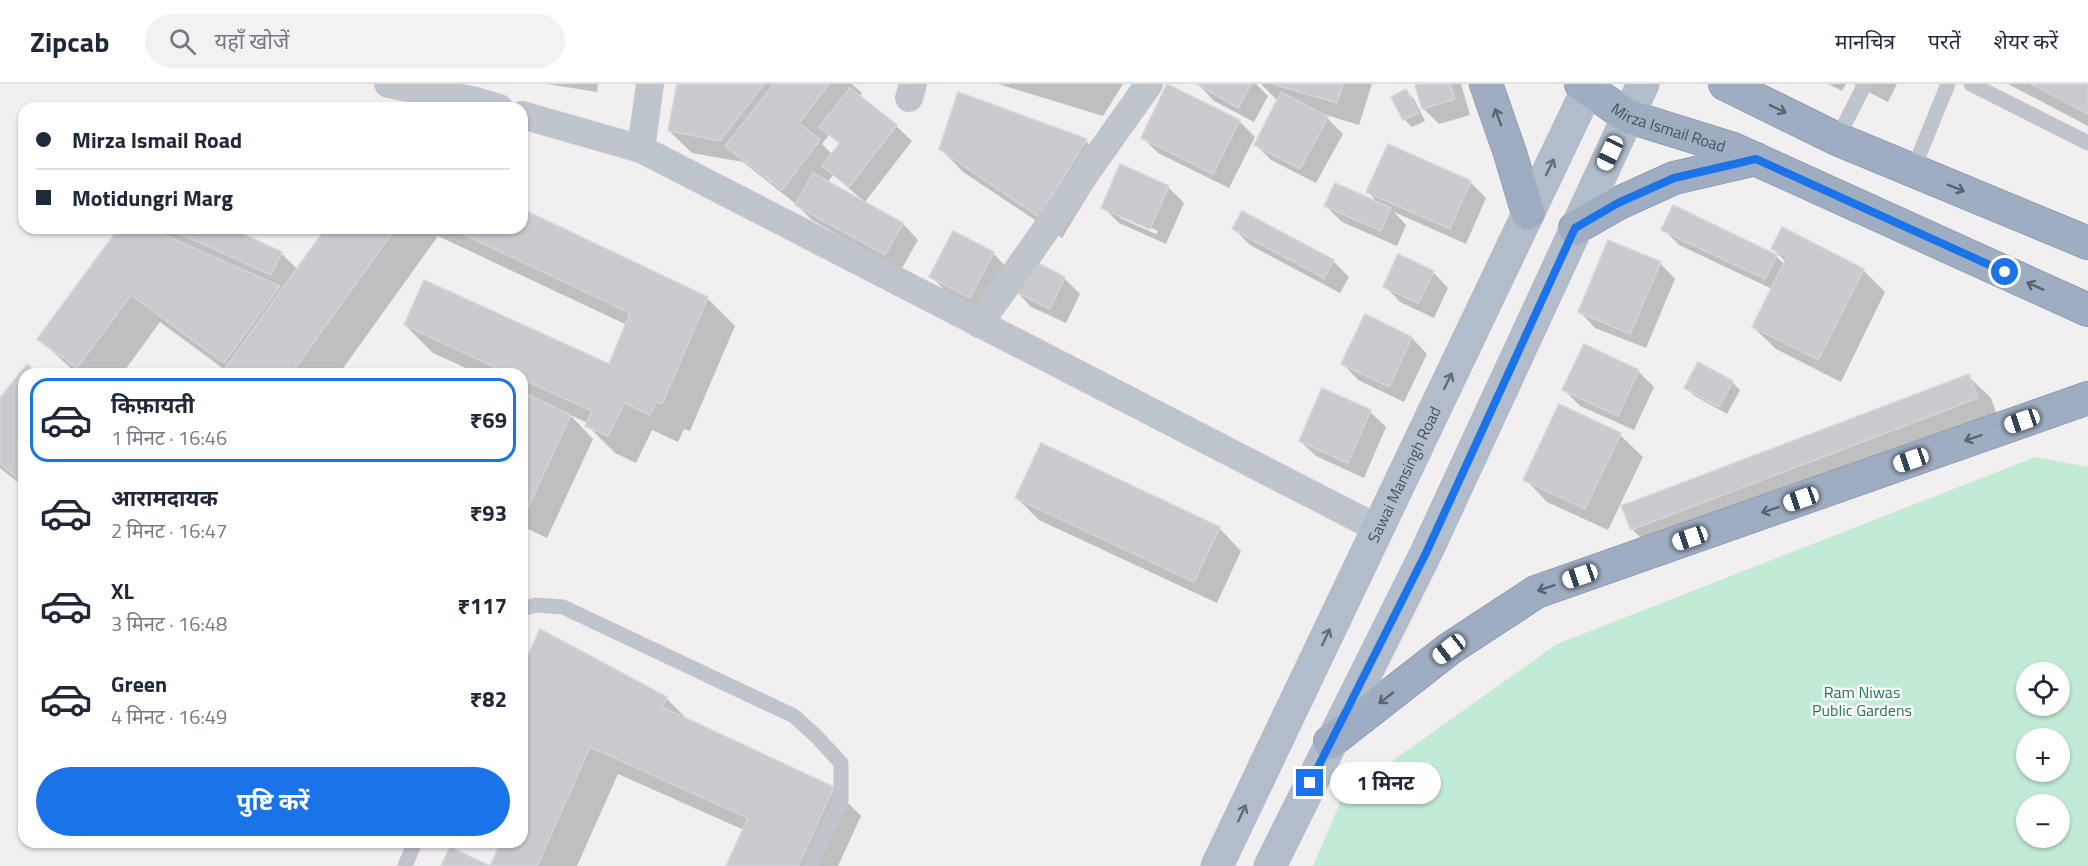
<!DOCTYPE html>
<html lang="hi">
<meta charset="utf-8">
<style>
body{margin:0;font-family:"Titillium Web","Noto Sans Devanagari",sans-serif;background:#f2f2f3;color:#1f2937;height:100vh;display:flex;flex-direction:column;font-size:22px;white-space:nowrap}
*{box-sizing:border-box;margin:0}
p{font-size:20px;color:#747a83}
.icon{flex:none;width:33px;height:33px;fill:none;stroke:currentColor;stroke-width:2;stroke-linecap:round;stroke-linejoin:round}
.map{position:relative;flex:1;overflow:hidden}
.sheet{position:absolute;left:18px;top:284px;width:510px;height:480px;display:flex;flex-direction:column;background:#fff;border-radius:18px;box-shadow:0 2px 4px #0004}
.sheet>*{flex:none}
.top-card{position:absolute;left:18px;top:18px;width:510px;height:132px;border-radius:18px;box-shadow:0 2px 4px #0004;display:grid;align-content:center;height:132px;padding:0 18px;background:#fff}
.fabs{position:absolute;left:2016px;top:578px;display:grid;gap:12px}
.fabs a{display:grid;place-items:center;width:54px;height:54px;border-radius:50%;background:#fff;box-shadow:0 2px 4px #0004;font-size:30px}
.end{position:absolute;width:27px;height:27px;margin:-14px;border:8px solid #1a73e8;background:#fff;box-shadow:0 0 0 3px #fff}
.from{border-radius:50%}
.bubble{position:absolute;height:42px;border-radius:21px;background:#fff;box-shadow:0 2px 4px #0004;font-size:20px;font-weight:700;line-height:42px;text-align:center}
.car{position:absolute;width:18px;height:36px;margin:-18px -9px;border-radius:8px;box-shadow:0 0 4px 2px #0007;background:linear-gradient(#fff 24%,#345 0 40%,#fff 0 76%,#345 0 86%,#fff 0)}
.top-card b{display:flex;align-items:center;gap:21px;height:57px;font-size:22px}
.top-card b+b{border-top:2px solid #e0e1e3}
.top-card i{width:15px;height:15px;background:#1f2937}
ul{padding:10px 0 0;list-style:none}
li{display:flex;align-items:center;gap:18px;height:84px;margin:0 12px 9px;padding:0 6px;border:3px solid transparent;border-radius:18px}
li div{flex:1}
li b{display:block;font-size:22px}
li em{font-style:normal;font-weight:700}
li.current{border-color:#1a73e8}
li>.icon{width:54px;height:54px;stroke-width:1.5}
.button{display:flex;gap:12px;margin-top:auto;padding:12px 18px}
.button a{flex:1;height:69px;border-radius:36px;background:#1a73e8;color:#fff;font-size:24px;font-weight:700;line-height:69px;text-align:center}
header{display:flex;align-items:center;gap:36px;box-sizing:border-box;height:84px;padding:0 30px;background:#fff;border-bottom:2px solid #e0e1e3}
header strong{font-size:28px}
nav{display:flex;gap:33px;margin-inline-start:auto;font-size:21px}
.search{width:420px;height:54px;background:#f2f2f3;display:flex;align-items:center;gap:15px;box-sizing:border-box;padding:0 21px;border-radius:33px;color:#747a83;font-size:22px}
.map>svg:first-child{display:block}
.green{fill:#c2ebd5;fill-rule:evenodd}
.shadow{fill:#0003;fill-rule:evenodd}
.building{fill:#c9cbd1;stroke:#d4d5da;stroke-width:1.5}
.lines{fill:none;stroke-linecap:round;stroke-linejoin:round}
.trunk-casing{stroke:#7789a5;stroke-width:34}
.service{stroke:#bfc5cd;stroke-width:15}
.minor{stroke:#bfc5cd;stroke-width:28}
.primary{stroke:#b2bccb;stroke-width:33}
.trunk{stroke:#9fadc2;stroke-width:33}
.oneway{stroke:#5a6370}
.oneway2{stroke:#636c77}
.route{stroke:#1a73e8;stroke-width:8}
.labels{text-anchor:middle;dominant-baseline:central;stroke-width:5;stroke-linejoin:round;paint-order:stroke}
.street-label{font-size:16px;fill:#49515b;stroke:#fff}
.park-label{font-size:16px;fill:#207652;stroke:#fff}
</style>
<header>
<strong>Zipcab</strong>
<div class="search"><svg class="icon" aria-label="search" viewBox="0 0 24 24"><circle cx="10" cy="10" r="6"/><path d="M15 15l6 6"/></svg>यहाँ खोजें</div>
<nav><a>मानचित्र</a><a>परतें</a><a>शेयर करें</a></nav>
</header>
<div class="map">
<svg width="2088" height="782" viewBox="0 0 2088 782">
<rect width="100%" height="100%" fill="#f1efef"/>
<!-- green -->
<path class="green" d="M2035,373L2088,383V782H1313L1343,712L1557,560ZM2026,588H2060V621H2026ZM2026,654H2060V687H2026ZM2026,720H2060V753H2026Z"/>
<!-- shadow -->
<g class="shadow">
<polygon points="547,0 598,0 597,8"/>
<path d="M678,0H852L862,9L859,13L896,42L912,57L865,118L833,91L827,99L903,140L918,156L901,186L812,136L796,120L743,78L692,69L669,47ZM829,51L841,61L833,71L822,60Z"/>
<polygon points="998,0 1123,0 1103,32"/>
<polygon points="1198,0 1256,0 1268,12 1254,38 1214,17"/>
<polygon points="1261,0 1372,0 1359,41 1323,30 1343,50 1316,99 1271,76 1255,60 1278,17"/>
<polygon points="1416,0 1461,0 1470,31 1439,40 1423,24"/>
<polygon points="1828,0 1846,0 1842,7"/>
<polygon points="1853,0 1897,0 1888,18"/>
<polygon points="2008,0 2088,0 2088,42"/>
<polygon points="1406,7 1414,15 1425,37 1412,43 1404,35"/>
<polygon points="1239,37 1255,53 1229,104 1158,69 1142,53"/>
<polygon points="1086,57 1108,79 1062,154 963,88 941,65"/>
<polygon points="1470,98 1486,114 1466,160 1394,128 1406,141 1397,162 1342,138 1326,122 1380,121 1368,108"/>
<path d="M1168,103L1184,119L1166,160L1119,139L1103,123ZM1120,130L1158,147L1156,150L1120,134Z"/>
<polygon points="522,127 707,214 735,242 690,347 684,345 678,358 652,346 636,379 615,369 587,341 588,339 570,331 593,355 547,454 522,442 522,290 479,290 433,269 405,241 610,282 627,241 438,152 339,290 223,290 225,286 160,238 122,290 77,290 39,255 121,144 227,144 281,169 298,186 328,144 522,144"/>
<polygon points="1234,145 1333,177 1349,193 1340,209 1250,161"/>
<polygon points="1663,145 1776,172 1785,181 1786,178 1773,165 1863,186 1885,208 1841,298 1776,265 1753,243 1772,205 1679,161"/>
<polygon points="993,169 1008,185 986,228 946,208 931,192"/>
<polygon points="1660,179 1675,195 1646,264 1595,244 1580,228"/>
<polygon points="1433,188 1448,204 1434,234 1400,218 1385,202"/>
<polygon points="1064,194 1080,210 1066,239 1031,223 1016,207"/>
<polygon points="1412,254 1427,270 1404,318 1358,296 1343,280"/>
<polygon points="1698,280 1732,298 1740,306 1727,330 1693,311 1686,303"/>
<polygon points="1638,287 1654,303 1634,346 1580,322 1564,306"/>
<polygon points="24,290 24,403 0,384 0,317"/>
<polygon points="1968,292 1991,314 1999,337 1654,467 1632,445"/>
<polygon points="1323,306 1370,328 1386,343 1364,394 1316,372 1300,357"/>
<polygon points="1620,351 1643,373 1608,446 1547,418 1525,395"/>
<polygon points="1016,413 1219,444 1241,467 1217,519 1039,436"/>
<polygon points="522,589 666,614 690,638 833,704 861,732 838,782 728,782 744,746 618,690 577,782 491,782 502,758 522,758"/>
</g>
<!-- building -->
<g class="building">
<polygon points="677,0 764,0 720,57 668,47"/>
<polygon points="774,0 829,0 799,39 820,56 782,106 725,62"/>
<polygon points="1167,0 1240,36 1213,90 1141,54"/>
<polygon points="1197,0 1251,0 1238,24"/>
<polygon points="1273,0 1343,0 1337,19"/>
<polygon points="1415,0 1450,0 1455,15 1422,25"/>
<polygon points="2031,0 2088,0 2088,30"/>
<polygon points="850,4 897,41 849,103 822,82 840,59 819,43"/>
<polygon points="1406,5 1418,29 1403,36 1391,13"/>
<polygon points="958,8 1087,55 1039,133 939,65"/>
<polygon points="1281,8 1328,33 1300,85 1254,61"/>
<polygon points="1388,60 1471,97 1450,145 1366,108"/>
<polygon points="1120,80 1169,102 1150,145 1101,124"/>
<polygon points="813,89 903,139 885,171 795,121"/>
<polygon points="1335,99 1391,124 1381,147 1324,122"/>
<polygon points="1673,121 1777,171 1765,195 1661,146"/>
<polygon points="522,125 708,213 662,320 656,318 650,331 624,319 608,352 585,342 592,327 522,295 522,290 509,290 404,241 424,196 609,280 630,229 450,144 522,144"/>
<polygon points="1242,127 1334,176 1324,194 1232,145"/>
<polygon points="1782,143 1864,185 1818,276 1752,243 1787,172 1771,165"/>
<polygon points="119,144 148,144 280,202 224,279 131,211 77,284 37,255"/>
<polygon points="167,144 230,144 282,168 271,191"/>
<polygon points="326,144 396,144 291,290 221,290"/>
<polygon points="953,147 994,168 970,214 929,193"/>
<polygon points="1608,156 1661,178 1630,250 1578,228"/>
<polygon points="1398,170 1434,187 1418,219 1383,203"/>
<polygon points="1030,175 1065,193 1050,225 1014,207"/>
<polygon points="1365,230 1412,253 1389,303 1341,280"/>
<polygon points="1584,260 1639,286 1618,332 1562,306"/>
<polygon points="1698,278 1733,297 1719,323 1684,304"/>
<polygon points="27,280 39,290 24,290 24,399 0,380 0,314"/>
<polygon points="1969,290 1978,314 1631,446 1621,422"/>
<polygon points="1322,304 1371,326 1348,379 1299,357"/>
<polygon points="522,308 571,331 524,432 522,431"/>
<polygon points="1559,320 1621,349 1585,425 1523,396"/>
<polygon points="1041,359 1220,443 1194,498 1015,414"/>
<polygon points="540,545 667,613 662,623 834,703 798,782 726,782 748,734 590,663 537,782 490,782 501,758 522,758 522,709 525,703 522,701 522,585"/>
<polygon points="450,763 490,782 441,782"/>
</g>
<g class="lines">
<defs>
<g id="trunk">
<polyline points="1486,0 1510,69 1528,129"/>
<path id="s2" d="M1581,0L1627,32L1733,65L2088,226"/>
<polyline points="1725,0 1837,55 2088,159"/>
<polyline points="1575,144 1619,119 1674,94 1756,75"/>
<polyline points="1330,658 1449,565 1536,508 2088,314"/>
</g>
</defs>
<!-- trunk casing -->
<use href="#trunk" class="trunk-casing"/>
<!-- service -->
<g class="service">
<polyline points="1971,0 2088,59"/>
<polyline points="1837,55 1865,0"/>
<polyline points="1913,86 1948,0"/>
<polyline points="522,525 536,521 563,523 794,632 816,652 841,679 841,716 810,782"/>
<polyline points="405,782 415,758"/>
</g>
<!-- minor -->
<g class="minor">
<polyline points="388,0 472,16 499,24"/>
<polyline points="909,14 913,0"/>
<polyline points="522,31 641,65 1377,444"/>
<polyline points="641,65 650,0"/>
<polyline points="979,240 1149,0"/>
</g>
<!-- primary -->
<g class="primary">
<path id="s1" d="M1217,782L1590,0"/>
<polyline points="1270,782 1426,469 1643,0"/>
</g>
<!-- trunk -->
<use href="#trunk" class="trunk"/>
</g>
<!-- one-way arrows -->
<defs><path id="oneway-shaft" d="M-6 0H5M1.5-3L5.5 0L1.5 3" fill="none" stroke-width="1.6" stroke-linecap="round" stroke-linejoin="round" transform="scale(1.5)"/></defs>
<g class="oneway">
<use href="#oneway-shaft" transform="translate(1778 25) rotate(26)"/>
<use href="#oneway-shaft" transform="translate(1498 33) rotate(-110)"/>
<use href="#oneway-shaft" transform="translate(1956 104) rotate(22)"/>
<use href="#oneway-shaft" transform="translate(2035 202) rotate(-156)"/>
<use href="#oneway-shaft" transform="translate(1973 354) rotate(161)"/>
<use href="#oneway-shaft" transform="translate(1770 426) rotate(161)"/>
<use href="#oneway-shaft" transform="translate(1546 504) rotate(161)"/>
<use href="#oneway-shaft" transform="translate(1386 614) rotate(142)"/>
</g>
<g class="oneway2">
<use href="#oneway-shaft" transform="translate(1550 83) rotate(-64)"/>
<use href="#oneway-shaft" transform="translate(1448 297) rotate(-64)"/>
<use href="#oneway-shaft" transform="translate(1326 553) rotate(-65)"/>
<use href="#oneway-shaft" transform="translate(1242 729) rotate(-65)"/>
</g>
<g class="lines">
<!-- route -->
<polyline class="route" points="1310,699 1426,469 1575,144 1618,119 1674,94 1756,75 2005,188"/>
</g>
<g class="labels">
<!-- street labels -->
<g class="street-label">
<text stroke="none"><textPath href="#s2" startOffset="99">Mirza Ismail Road</textPath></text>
<text stroke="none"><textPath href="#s1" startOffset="434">Sawai Mansingh Road</textPath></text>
</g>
<!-- park labels -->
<g class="park-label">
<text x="1862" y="608">Ram Niwas<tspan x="1862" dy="18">Public Gardens</tspan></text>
</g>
</g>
</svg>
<div class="fabs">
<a><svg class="icon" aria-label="locate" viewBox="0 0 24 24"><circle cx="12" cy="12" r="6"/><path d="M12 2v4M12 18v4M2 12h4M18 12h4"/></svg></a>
<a>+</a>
<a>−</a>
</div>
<i class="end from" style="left:2005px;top:188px"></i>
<i class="end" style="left:1310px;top:699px"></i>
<div class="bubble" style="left:1330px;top:678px;width:111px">1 मिनट</div>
<i class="car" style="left:1610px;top:69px;rotate:205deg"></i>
<i class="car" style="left:2022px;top:337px;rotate:251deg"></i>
<i class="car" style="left:1911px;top:376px;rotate:251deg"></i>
<i class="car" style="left:1801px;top:415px;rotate:251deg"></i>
<i class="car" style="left:1690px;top:454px;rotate:251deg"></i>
<i class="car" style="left:1580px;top:492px;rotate:251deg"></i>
<i class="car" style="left:1449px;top:565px;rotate:232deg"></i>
<div class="top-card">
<b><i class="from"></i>Mirza Ismail Road</b>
<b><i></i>Motidungri Marg</b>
</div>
<section class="sheet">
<ul>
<li class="current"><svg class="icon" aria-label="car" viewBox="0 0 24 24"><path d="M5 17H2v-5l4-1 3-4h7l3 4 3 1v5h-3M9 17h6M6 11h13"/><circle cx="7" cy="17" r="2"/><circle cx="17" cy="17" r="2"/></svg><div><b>किफ़ायती</b><p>1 मिनट · 16:46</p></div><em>₹69</em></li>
<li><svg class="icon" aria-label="car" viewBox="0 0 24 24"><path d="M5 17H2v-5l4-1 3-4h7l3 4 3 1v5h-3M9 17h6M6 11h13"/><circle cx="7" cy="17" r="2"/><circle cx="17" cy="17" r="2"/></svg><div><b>आरामदायक</b><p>2 मिनट · 16:47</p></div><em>₹93</em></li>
<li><svg class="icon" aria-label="car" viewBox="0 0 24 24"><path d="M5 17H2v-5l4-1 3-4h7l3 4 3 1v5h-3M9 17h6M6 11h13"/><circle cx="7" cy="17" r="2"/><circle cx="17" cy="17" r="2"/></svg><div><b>XL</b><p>3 मिनट · 16:48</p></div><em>₹117</em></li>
<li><svg class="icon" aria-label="car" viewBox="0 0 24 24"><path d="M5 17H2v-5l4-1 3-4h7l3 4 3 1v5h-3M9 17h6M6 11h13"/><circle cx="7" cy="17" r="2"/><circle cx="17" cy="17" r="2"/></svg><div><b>Green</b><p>4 मिनट · 16:49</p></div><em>₹82</em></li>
</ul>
<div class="button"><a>पुष्टि करें</a></div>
</section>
</div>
